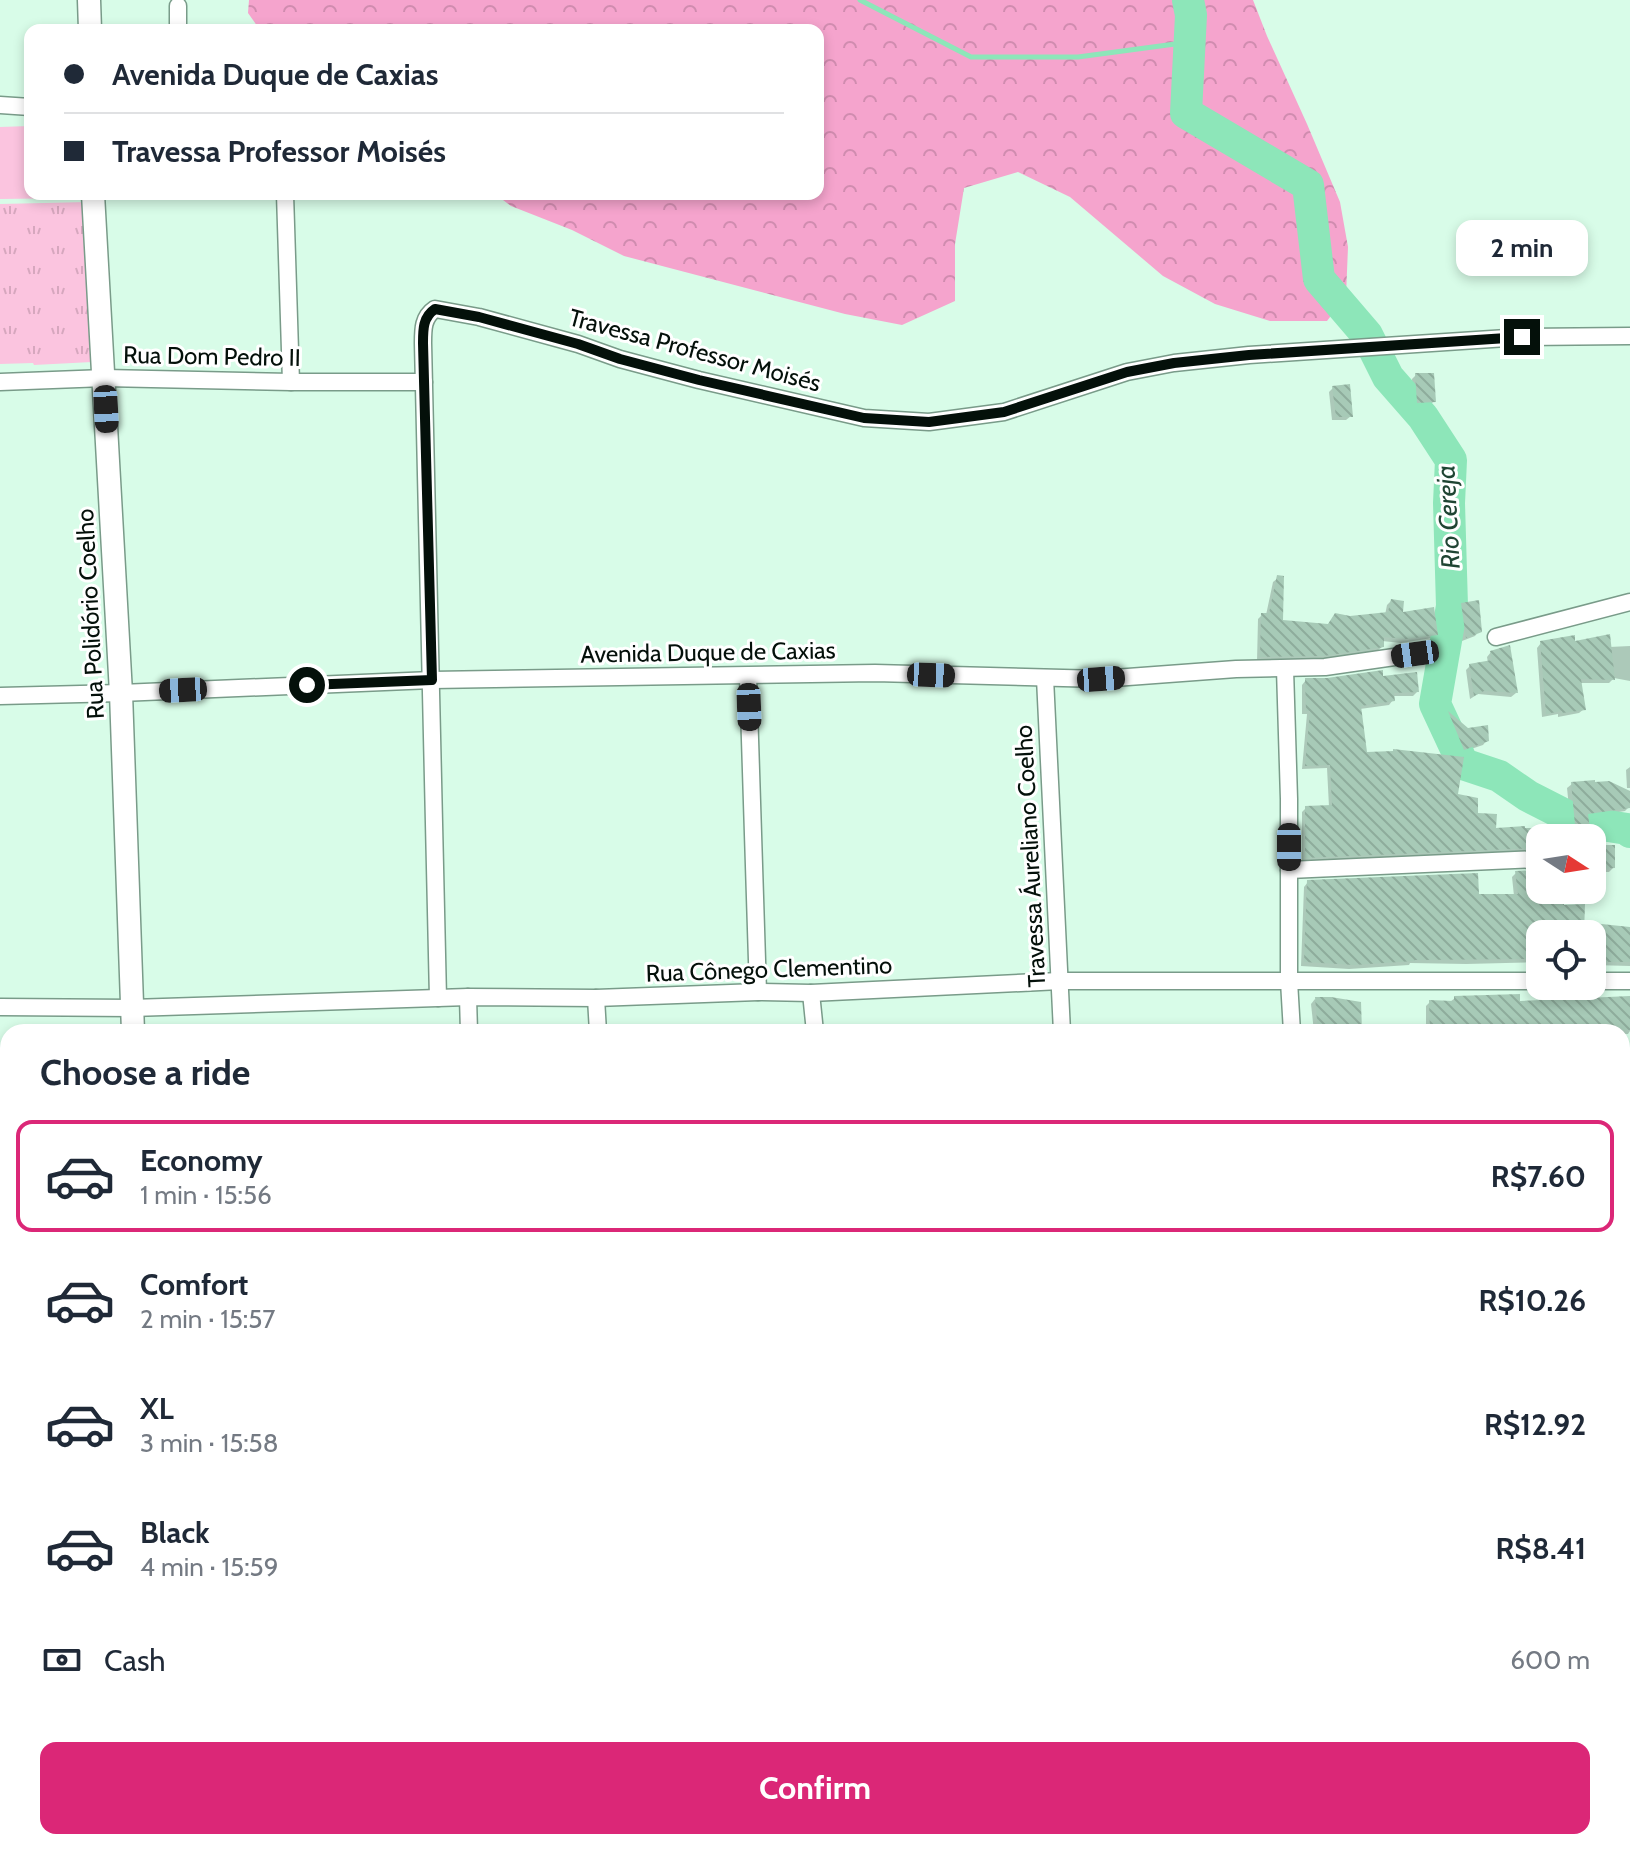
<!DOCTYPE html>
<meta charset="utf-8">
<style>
body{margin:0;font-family:Cabin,sans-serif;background:#f6f6f7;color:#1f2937;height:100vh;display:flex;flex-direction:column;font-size:30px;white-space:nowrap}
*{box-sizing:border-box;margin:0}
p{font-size:26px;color:#747a83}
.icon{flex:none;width:44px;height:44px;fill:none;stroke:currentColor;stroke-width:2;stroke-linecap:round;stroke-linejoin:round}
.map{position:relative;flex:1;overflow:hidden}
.panel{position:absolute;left:0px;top:1024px;width:1630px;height:826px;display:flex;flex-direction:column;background:#fff;border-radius:24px 24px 0 0;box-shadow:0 4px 12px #0003}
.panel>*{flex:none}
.guide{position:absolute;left:24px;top:24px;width:800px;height:176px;border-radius:16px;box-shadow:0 4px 12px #0003;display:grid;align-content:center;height:176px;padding:0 40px;background:#fff}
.needle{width:52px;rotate:102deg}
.buttons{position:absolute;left:1526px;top:824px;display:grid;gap:16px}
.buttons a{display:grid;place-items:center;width:80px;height:80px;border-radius:16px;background:#fff;box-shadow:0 4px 12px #0003;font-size:40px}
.end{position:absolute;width:36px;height:36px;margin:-18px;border:10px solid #04100a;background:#fff;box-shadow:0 0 0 4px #fff}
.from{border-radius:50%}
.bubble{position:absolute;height:56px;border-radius:16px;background:#fff;box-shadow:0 4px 12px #0003;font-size:26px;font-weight:700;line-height:56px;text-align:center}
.car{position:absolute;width:24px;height:48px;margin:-24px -12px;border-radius:10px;box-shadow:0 0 6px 2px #0007;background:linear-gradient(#222 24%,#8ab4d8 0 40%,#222 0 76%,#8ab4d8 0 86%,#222 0)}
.guide b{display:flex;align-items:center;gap:28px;height:76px;font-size:30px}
.guide b+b{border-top:2px solid #e0e1e3}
.guide i{width:20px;height:20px;background:#1f2937}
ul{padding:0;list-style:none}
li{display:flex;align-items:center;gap:24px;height:112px;margin:0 16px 12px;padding:0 24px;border:4px solid transparent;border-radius:16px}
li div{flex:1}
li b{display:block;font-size:30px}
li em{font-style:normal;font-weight:700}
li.current{border-color:#db2777}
li>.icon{width:72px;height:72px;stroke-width:1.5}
h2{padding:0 40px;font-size:36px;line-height:96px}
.pay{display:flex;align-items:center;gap:20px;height:88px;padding:0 40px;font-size:30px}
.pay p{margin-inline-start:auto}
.primary-button{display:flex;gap:16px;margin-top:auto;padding:16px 40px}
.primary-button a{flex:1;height:92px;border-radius:16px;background:#db2777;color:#fff;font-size:32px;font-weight:700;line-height:92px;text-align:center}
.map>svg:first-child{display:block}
.grass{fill:url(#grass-tufts)}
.forest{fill:url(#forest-crowns)}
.garden{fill:#fbc4df}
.shadow{fill:#0003}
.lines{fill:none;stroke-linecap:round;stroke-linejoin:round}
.stream{stroke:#8de6b9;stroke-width:5}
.river{stroke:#8de6b9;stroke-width:32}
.building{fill:url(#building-back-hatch)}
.street-casing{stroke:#799b89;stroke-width:19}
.secondary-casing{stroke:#799b89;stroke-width:25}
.street{stroke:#fff;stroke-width:16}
.secondary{stroke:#fff;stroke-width:22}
.route{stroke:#04100a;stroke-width:10}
.labels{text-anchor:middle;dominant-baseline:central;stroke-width:6;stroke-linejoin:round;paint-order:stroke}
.street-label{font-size:24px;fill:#04100a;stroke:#fff}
.water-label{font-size:26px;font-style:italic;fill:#1f4533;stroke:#fff}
</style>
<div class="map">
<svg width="1630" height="1849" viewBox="0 0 1630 1849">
<defs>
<pattern id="grass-tufts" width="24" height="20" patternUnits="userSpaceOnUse" patternTransform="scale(2)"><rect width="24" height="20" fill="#fbc4df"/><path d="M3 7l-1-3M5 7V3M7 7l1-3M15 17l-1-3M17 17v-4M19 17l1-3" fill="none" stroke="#d6a7be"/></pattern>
<pattern id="forest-crowns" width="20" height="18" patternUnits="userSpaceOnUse" patternTransform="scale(2)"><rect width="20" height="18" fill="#f5a4cd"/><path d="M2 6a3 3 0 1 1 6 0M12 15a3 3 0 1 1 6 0" fill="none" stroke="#d08caf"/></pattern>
<pattern id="building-back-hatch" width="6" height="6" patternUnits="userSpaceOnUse" patternTransform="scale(2)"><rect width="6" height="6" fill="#a7cab7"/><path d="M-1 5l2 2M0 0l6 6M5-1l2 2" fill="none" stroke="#8eac9c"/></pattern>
</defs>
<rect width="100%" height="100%" fill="#d8fce8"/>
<!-- grass -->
<g class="grass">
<polygon points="88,202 92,362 34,365 33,363 0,364 0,204"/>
<polygon points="1622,1064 1630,1064 1630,1244 1622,1242"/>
<polygon points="8,1308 8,1433 0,1431 0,1314"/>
<polygon points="681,1842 848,1842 848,1849 682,1849"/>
</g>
<!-- forest -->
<polygon class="forest" points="249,0 1253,0 1267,36 1307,124 1340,202 1348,247 1346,296 1327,321 1270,321 1215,304 1163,276 1070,197 1018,172 964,188 955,244 955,301 902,325 845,314 624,256 572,230 511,206 495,194 818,194 818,30 260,30 248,13"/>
<!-- garden -->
<polygon class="garden" points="30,126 30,194 76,194 76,198 0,199 0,127"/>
<!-- shadow -->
<g class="shadow">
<polygon points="1416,375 1434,401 1429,406 1413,406 1412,379"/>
<polygon points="1333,388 1351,416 1346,420 1332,420 1329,392"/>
<polygon points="1278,578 1281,622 1327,626 1335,615 1349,618 1385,615 1387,605 1391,601 1401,614 1436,634 1432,638 1401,643 1382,641 1382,647 1377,651 1318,660 1257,661 1258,619 1262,615 1266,615 1273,582"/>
<polygon points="1462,604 1479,631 1475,636 1462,641 1457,609"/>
<polygon points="1541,643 1574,643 1609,647 1630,646 1630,681 1614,678 1609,683 1580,683 1584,709 1579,713 1558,717 1558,714 1542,717 1537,648"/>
<polygon points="1491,652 1516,693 1511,697 1478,694 1470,699 1466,670 1470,666 1488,663 1487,657"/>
<polygon points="1381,679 1417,692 1413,696 1392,696 1393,700 1389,705 1360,709 1365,754 1456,796 1494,830 1556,830 1571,827 1567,788 1572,784 1629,807 1625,811 1587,817 1589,838 1540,838 1540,854 1302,862 1302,812 1306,808 1329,807 1327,768 1302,769 1307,714 1302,714 1302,685 1306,680"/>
<polygon points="1448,714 1467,730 1487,740 1483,745 1459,753 1444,717"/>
<polygon points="1630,767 1630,788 1627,788 1626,770"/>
<polygon points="1597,847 1613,868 1609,872 1592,872 1593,852"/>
<polygon points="1540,871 1540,890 1562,890 1562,907 1582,925 1630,929 1630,966 1592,965 1592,934 1540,934 1540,962 1466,964 1410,963 1409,965 1349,969 1301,966 1304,887 1308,882 1477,896 1514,896 1512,877 1516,873"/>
<polygon points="1455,998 1518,1003 1630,998 1630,1031 1628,1034 1622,1034 1622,1032 1426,1032 1426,1006 1430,1002 1450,1002"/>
<polygon points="1315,999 1360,1032 1314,1032 1311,1004"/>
<rect x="159" y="1842" width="14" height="7"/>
<polygon points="533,1842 605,1842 605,1845 600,1849 533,1849"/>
</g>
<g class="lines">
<!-- stream -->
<polyline class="stream" points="860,0 971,57 1078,57 1190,42"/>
<!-- river -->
<polyline class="river" points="1188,0 1191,15 1186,113 1308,185 1319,279 1367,335 1388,377 1423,417 1451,460 1449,503 1452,606 1435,704 1463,764 1499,776 1528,796 1577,821 1627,829 1630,832"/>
</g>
<!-- building -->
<g class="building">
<polygon points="1415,373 1434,373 1436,402 1417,403"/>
<polygon points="1350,384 1353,417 1336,417 1332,386"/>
<polygon points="1277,575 1284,576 1283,620 1328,624 1335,613 1350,616 1388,612 1391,599 1404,601 1403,612 1434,607 1438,635 1406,639 1384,637 1384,647 1324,656 1260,657 1261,613 1269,613"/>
<polygon points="1479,600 1482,632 1466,638 1461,603"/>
<polygon points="1610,634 1615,680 1581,679 1586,710 1562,713 1562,711 1546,714 1540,641 1575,635 1575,641"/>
<polygon points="1510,645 1518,693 1484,691 1474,696 1469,664 1492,660 1490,651"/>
<polygon points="1383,670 1383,676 1417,672 1419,692 1394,693 1395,701 1361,706 1367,752 1393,751 1393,749 1464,757 1458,794 1478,798 1478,813 1497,814 1496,828 1525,826 1525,828 1540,828 1540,848 1305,858 1305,806 1332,805 1330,765 1305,766 1310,711 1306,711 1305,678 1327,678"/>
<polygon points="1448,711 1468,728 1488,725 1489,741 1464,750"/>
<polygon points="1595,780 1595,782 1609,781 1630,791 1630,808 1588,814 1591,838 1542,838 1542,827 1575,825 1571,782"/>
<polygon points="1597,845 1615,845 1615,868 1596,869"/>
<polygon points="1540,870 1540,890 1564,890 1564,905 1585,904 1584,934 1540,934 1540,959 1415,960 1415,961 1354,965 1304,962 1307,880 1478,873 1479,894 1518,894 1515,871"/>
<polygon points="1592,923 1630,927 1630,962 1592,962"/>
<polygon points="1520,994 1520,1001 1630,996 1630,1030 1430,1032 1429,1000 1454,1001 1454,996"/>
<polygon points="1315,997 1331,997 1361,1002 1362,1032 1318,1032"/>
</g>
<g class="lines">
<defs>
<g id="street">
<polyline points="178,6 178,30"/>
<polyline points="0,105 30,107"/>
<polyline points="285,194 291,382"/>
<polyline points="0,382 105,378 291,382 424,382"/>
<polyline points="1496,637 1630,602"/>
<polyline points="1285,669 1289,799 1289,981 1292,1032"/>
<polyline points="748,676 758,992"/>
<polyline points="1045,678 1062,1032"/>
<polyline points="0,696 121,693 432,680 875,673 1101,679 1236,669 1325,667 1415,654"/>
<polyline points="1289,870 1540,859"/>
<polyline points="1592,981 1630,981"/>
<polyline points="811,993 815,1032"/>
<polyline points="468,997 469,1032"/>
<path d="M438,998L423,343C423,329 423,317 435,309L479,317L578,344L620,359L699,380L864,418L929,422L1004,412L1127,372L1174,363L1249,355L1522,337L1630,336"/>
<polyline points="596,998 598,1032"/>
<polyline points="0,1007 132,1008 468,997 596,998 758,992 811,993 1060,981 1540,981"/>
<polyline points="0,1237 8,1237"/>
<polyline points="1622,1362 1630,1361"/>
<polyline points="0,1527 8,1526"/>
<polyline points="189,1842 189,1849"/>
<polyline points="499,1842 500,1849"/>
<polyline points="660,1842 661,1849"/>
<polyline points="885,1842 885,1849"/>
<polyline points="1357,1842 1357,1849"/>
<polyline points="1491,1849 1602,1842 1602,1849"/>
</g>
<g id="secondary">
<polyline points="89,0 90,30"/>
<polyline points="93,194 121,693 133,1032"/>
<polyline points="1622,1598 1630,1597"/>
<polyline points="1622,1626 1630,1625"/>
<polyline points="0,1703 8,1702"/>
<polyline points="0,1726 8,1726"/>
</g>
</defs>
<!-- street casing -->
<use href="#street" class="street-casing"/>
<!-- secondary casing -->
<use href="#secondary" class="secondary-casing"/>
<!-- street -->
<use href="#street" class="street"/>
<!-- secondary -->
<use href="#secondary" class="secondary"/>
</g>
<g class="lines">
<!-- route -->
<path class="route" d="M307,685L432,680L423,343C423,329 423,317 435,309L479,317L578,344L620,359L699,380L864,418L929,422L1004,412L1127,372L1174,363L1249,355L1522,337"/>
</g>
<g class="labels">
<!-- street labels -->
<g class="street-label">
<text transform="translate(695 350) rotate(15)">Travessa Professor Moisés</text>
<text transform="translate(212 356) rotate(1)">Rua Dom Pedro II</text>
<text transform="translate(90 614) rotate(-93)">Rua Polidório Coelho</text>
<text transform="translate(708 652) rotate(-1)">Avenida Duque de Caxias</text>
<text transform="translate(1030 856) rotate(-93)">Travessa Áureliano Coelho</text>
<text transform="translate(769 969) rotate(-2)">Rua Cônego Clementino</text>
</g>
<!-- water labels -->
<g class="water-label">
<text transform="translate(1448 517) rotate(-93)">Rio Cereja</text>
</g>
</g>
</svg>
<div class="buttons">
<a><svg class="needle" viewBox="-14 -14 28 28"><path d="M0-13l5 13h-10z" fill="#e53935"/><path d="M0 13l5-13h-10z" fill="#747a83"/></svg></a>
<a><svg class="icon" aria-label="locate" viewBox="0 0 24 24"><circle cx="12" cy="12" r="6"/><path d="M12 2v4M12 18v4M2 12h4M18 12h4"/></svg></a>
</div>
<i class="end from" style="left:307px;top:685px"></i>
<i class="end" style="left:1522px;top:337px"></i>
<div class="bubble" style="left:1456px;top:220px;width:132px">2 min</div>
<i class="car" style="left:106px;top:409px;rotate:177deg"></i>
<i class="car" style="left:1415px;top:654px;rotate:262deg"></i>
<i class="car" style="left:931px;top:675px;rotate:92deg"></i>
<i class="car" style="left:1101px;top:679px;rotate:86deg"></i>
<i class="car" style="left:183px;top:690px;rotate:267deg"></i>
<i class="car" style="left:749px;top:707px;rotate:178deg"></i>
<i class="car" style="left:1289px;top:847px;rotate:180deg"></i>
<div class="guide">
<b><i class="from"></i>Avenida Duque de Caxias</b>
<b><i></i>Travessa Professor Moisés</b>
</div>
<section class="panel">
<h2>Choose a ride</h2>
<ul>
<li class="current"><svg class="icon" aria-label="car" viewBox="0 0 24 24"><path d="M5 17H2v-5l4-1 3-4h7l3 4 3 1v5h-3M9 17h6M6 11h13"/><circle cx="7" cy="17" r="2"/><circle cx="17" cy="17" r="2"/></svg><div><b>Economy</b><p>1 min · 15:56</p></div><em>R$7.60</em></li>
<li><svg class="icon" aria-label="car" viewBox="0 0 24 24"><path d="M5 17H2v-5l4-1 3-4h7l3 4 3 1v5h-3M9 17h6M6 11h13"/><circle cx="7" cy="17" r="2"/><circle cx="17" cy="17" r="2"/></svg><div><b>Comfort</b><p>2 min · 15:57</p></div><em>R$10.26</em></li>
<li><svg class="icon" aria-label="car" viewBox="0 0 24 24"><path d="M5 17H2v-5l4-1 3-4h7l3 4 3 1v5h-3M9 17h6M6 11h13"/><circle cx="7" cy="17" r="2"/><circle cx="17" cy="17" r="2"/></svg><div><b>XL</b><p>3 min · 15:58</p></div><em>R$12.92</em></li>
<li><svg class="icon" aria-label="car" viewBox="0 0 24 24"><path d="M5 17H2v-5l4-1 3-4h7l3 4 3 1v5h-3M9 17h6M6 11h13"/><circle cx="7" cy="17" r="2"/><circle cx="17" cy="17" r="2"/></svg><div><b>Black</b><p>4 min · 15:59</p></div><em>R$8.41</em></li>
</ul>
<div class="pay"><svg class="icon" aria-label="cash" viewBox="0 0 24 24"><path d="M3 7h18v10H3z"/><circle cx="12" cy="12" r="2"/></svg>Cash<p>600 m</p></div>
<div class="primary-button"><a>Confirm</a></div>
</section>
</div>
